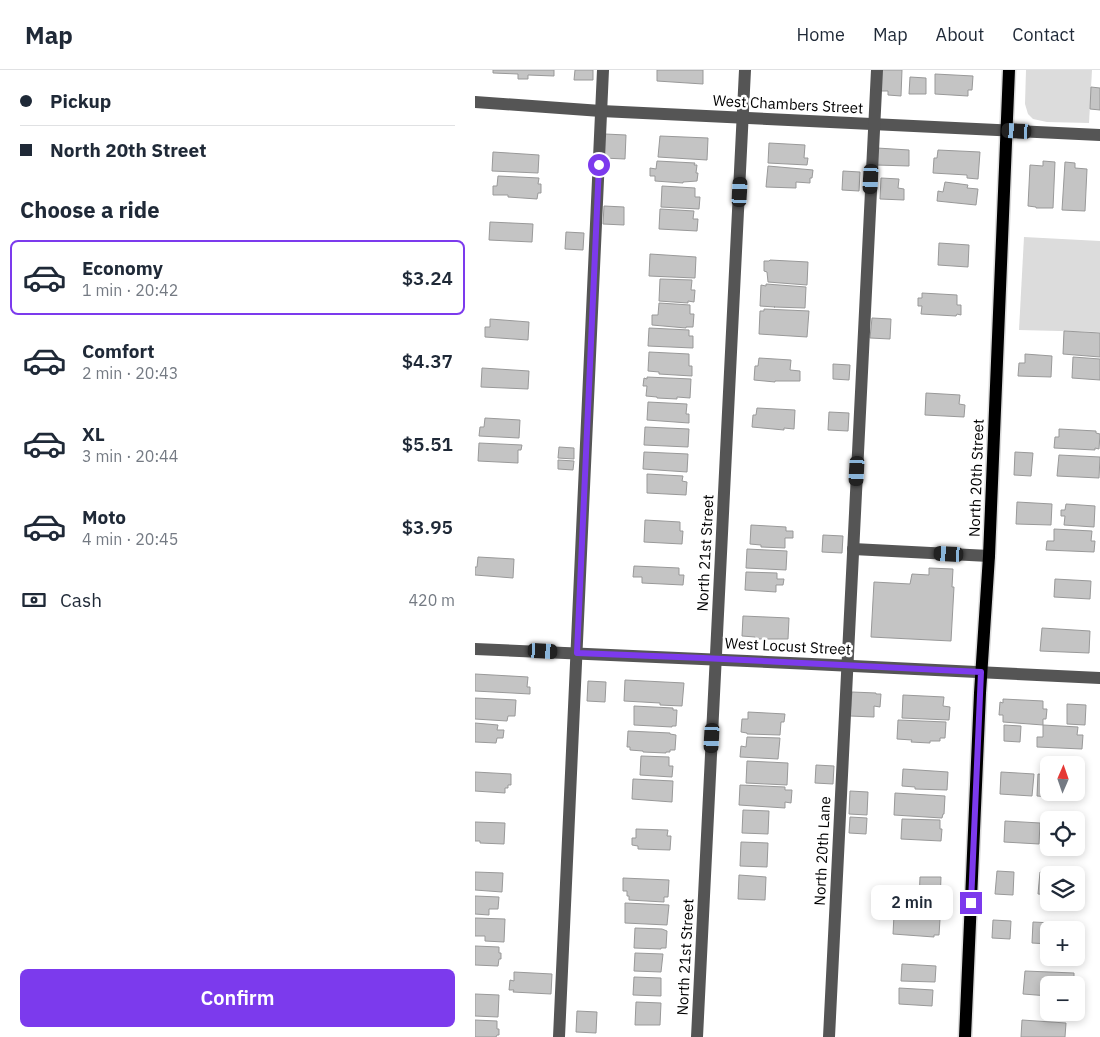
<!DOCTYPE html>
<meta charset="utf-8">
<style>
body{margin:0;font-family:"IBM Plex Sans",sans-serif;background:#f2f2f3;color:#1f2937;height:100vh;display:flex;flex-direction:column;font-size:19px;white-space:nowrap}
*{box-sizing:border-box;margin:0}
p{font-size:16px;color:#747a83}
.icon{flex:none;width:28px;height:28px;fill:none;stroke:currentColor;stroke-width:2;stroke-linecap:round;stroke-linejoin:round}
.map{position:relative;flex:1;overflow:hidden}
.side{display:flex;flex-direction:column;background:#fff;width:475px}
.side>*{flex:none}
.guide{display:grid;align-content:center;height:110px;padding:0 20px;background:#fff}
.needle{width:32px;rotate:2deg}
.tools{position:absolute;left:565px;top:686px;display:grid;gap:10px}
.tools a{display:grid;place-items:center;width:45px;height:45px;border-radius:8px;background:#fff;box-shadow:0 2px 8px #0003;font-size:25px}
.end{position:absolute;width:22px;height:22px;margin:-11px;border:6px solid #7c3aed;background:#fff;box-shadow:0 0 0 2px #fff}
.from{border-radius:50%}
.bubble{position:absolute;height:35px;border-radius:8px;background:#fff;box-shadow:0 2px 8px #0003;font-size:16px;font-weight:600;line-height:35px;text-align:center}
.car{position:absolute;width:15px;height:30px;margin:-15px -8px;border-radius:6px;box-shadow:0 0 4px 1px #0007;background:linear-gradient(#222 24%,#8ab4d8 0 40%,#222 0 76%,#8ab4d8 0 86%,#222 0)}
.guide b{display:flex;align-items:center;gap:18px;height:48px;font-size:19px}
.guide b+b{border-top:1px solid #e0e1e3}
.guide i{width:12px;height:12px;background:#1f2937}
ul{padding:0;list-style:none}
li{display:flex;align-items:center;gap:15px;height:75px;margin:0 10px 8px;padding:0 10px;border:2px solid transparent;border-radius:8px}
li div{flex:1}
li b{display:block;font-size:19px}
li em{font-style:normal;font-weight:600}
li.current{border-color:#7c3aed}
li>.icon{width:45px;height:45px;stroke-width:1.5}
h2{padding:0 20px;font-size:22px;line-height:60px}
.pay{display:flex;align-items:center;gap:12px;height:55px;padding:0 20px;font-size:19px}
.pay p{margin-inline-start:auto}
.cta{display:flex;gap:10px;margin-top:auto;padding:10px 20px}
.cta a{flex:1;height:58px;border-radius:8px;background:#7c3aed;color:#fff;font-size:20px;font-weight:600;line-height:58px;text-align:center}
header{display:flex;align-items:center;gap:30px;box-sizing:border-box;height:70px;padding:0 25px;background:#fff;border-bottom:1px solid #e0e1e3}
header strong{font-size:24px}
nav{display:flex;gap:28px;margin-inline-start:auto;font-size:18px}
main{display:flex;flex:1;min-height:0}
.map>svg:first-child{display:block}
.green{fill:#dcdcdc}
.building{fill:#c4c4c4;stroke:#999}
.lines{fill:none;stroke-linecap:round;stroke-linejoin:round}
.major-casing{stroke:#dbdbdb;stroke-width:15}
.minor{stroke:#555;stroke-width:12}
.major{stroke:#000;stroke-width:12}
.route{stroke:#7c3aed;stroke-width:6}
.labels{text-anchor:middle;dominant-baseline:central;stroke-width:5;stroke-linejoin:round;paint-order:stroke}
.street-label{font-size:15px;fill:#000;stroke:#fff}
</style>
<header>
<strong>Map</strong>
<nav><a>Home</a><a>Map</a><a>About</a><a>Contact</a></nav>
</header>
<main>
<section class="side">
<div class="guide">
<b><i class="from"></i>Pickup</b>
<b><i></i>North 20th Street</b>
</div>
<h2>Choose a ride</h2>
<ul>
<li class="current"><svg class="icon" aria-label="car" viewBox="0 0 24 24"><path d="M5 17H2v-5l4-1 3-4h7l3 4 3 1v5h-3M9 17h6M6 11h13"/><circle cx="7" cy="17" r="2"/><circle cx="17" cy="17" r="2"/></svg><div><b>Economy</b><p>1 min · 20:42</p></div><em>$3.24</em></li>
<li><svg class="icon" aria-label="car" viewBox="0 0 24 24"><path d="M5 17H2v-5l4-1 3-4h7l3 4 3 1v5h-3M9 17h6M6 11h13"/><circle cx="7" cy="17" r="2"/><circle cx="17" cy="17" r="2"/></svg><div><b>Comfort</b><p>2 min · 20:43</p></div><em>$4.37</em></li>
<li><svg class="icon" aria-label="car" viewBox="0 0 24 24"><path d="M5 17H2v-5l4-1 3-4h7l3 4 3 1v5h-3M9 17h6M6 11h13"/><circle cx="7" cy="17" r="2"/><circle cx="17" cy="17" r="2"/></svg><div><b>XL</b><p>3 min · 20:44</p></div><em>$5.51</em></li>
<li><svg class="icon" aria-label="car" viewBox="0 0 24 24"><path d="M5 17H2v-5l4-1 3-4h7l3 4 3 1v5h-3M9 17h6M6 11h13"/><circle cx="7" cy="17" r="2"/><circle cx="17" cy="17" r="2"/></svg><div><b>Moto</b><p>4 min · 20:45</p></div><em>$3.95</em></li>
</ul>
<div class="pay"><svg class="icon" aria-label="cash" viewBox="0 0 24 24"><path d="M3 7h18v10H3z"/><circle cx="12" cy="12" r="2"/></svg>Cash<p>420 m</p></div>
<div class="cta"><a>Confirm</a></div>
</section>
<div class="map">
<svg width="625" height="967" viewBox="0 0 625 967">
<rect width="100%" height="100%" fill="#fff"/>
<!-- green -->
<g class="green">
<polygon points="551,0 617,0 614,53 572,52 558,49 553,44 550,34"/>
<polygon points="549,167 625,171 625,262 544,260"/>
</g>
<!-- building -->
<g class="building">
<polygon points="18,0 79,0 79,6 53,5 53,9 43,9 43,4 18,3"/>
<polygon points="100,0 118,0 118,10 99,10"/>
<polygon points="182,0 228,0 228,14 182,11"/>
<polygon points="406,0 427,0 426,26 413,25 413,21 405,21"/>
<polygon points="460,4 498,6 497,20 493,20 493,26 460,24"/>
<polygon points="435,7 451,8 451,24 434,24"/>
<polygon points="616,17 625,18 625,40 615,39"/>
<polygon points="130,64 151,65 150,89 128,88"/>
<polygon points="185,66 233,68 232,90 183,87"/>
<polygon points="294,73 330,75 329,88 333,88 332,95 293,93"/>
<polygon points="402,78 434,80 434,96 401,95"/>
<polygon points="463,80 505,82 503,109 492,108 492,105 458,103 459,88 462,88"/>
<polygon points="18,82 64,85 63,103 17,101"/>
<polygon points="182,91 220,93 219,95 222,95 221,103 223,103 222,111 208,112 208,113 180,111 180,106 175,106 175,98 181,99"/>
<polygon points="568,91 580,92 578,138 561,138 561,137 553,136 555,95 568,96"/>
<polygon points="590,92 600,93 600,98 612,99 610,141 587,140"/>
<polygon points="293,96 338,100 337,108 335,108 335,113 321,112 321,118 291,117"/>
<polygon points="368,101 385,102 384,121 367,120"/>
<polygon points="23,106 64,108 63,114 66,114 66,123 63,123 62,129 33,127 33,125 18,125 18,116 22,116"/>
<polygon points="406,108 424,109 423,118 429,119 429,130 405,129"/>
<polygon points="470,112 493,115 492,118 503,119 501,135 462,131 463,121 468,122"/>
<polygon points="187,116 220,118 220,127 225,127 224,139 186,137"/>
<polygon points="129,136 149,137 149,155 128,154"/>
<polygon points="185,139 219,141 218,149 223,149 222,161 184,159"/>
<polygon points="15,152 58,154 57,172 14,170"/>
<polygon points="91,162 109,163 108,180 90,179"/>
<polygon points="464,173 494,175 493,197 463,195"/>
<polygon points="175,184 221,187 220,208 174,206"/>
<polygon points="295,190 333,192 332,215 293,212 292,202 289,201 289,191 294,191"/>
<polygon points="185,209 217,210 216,220 220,220 219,232 213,231 213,233 184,231"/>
<polygon points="291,214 331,217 330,238 299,237 300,237 285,236 286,215 291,216"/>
<polygon points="447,223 482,225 482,235 486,235 486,245 482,244 481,246 446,244 447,236 443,236 443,228 447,228"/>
<polygon points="184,233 215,235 215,244 219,244 218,257 211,257 211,258 177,255 177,245 183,245"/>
<polygon points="289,239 334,241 332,267 284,264 285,241 289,241"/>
<polygon points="397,248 416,249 415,269 395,268"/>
<polygon points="15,249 54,252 53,270 10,267 10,257 15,257"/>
<polygon points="174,258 214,260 214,266 218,266 218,278 173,276"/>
<polygon points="589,261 625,263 625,287 588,284"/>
<polygon points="174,282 214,284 214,296 217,296 217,306 184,304 184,302 173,301"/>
<polygon points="550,284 577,286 576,307 543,306 544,293 550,293"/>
<polygon points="598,287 625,289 625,310 597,308"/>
<polygon points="284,288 316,290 315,300 325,301 325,311 300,311 300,312 279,310 280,296 283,296"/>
<polygon points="358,294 375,295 374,310 358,309"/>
<polygon points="7,298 54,301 53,319 6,317"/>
<polygon points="172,307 216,309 215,328 202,327 202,329 182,328 182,327 171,326 172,316 168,316 169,308 172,309"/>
<polygon points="451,323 485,325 484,334 490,335 489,347 450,345"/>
<polygon points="173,332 212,334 211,344 214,344 214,353 172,350"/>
<polygon points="282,338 320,340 319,359 309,358 309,360 277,357 278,345 281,345"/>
<polygon points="354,342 374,343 373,361 353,360"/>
<polygon points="10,348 45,350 44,368 4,366 5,357 9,357"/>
<polygon points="170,357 214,359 213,377 169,375"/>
<polygon points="584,359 621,361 621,363 625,364 624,379 620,378 620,380 579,378 580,367 584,367"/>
<polygon points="4,373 47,375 46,380 43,380 43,393 3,391"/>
<polygon points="84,377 99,378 99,389 83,388"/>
<polygon points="169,382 213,384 212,402 168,399"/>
<polygon points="540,382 558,383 556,406 539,405"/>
<polygon points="584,385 625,387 624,408 582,406"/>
<polygon points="83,390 99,391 98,400 83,399"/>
<polygon points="172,404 208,406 207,411 212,412 211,425 172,423"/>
<polygon points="542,432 577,434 576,455 541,454"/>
<polygon points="591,434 620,436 619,457 589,455 590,446 586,446 586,440 590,440"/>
<polygon points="170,450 205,452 205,461 208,461 207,474 169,472"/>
<polygon points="276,455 311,457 311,461 318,461 318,468 310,468 310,478 286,477 286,475 275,474"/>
<polygon points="579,459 617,461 616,471 620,471 619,482 571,480 572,471 579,471"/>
<polygon points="348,465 368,466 367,483 347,482"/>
<polygon points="272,479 312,481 311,500 271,498"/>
<polygon points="3,487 39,489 38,508 0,505 0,497 2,497"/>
<polygon points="159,496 204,498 204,505 209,505 208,515 167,513 167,507 158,507"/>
<polygon points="454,498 478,499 477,517 479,517 476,571 396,567 399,512 435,514 437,504 454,505"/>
<polygon points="271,502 302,503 302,509 309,509 308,515 301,515 301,522 270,520"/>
<polygon points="580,509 616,511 615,529 579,527"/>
<polygon points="268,546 314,548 313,569 280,569 280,567 267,566"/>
<polygon points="567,558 615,561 614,583 565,581"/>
<polygon points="0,604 53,607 52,617 55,617 55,624 0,621"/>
<polygon points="150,610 209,613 207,636 185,635 185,633 149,631"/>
<polygon points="113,611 131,612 130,632 112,631"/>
<polygon points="377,622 401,623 401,624 406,624 405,637 399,636 399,647 375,646"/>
<polygon points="428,625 469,627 468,636 475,637 474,650 427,648"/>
<polygon points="0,628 41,630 40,646 33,646 32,651 0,649"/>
<polygon points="528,629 568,631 568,639 572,639 571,649 568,649 568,655 528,652 528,645 524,645 525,632 528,633"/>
<polygon points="592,634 611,635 610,655 592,654"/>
<polygon points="159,636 198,638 198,640 202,640 201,656 197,656 197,657 159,655"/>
<polygon points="273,642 310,644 309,652 306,652 305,665 272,664 272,663 266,662 267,649 273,649"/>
<polygon points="423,650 471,652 470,668 465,668 465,671 455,671 455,673 436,672 437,670 422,669"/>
<polygon points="0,653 23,655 22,660 29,660 28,668 22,668 21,673 0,672"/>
<polygon points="529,655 546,656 545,672 529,671"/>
<polygon points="568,655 603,657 602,665 608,665 607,679 562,677 562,667 568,667"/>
<polygon points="153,661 195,663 195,664 201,665 200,680 195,680 195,682 191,682 191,683 168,682 168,681 155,680 155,677 152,677"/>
<polygon points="272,667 305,668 303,689 265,687 266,676 271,677"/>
<polygon points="166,686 194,687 194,696 198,696 197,707 165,705"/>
<polygon points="272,691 313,693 312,715 271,713"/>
<polygon points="341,695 359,696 358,714 340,713"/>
<polygon points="428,699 473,702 472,720 440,719 440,717 427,716"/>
<polygon points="0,702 36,704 36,715 33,715 33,718 30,718 30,723 0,721"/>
<polygon points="526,702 559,704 557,726 525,724"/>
<polygon points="563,704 574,705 574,722 601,722 601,706 607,707 606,728 576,728 576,727 562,726"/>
<polygon points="158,709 198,711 197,732 157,729"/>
<polygon points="265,715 310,717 310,720 317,720 316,733 310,732 310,738 264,735"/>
<polygon points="375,721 393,722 392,745 374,744"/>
<polygon points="420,723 470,726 469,744 468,744 467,748 419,745"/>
<polygon points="268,740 294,741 293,764 267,763"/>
<polygon points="375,747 392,748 391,764 374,763"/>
<polygon points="427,749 465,750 465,759 467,759 466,771 426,769"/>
<polygon points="530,751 565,753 564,774 529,772"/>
<polygon points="0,752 30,753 29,774 5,773 5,771 0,771"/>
<polygon points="161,759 193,760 192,766 196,766 195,780 163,779 163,776 157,775 157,768 161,768"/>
<polygon points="266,772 293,773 292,797 265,796"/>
<polygon points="522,801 539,802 538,825 520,824"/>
<polygon points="0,802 28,803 27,822 0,820"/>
<polygon points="565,802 603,805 602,826 601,805 574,805 574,825 563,824"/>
<polygon points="264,805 291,807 290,830 263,829"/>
<polygon points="445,807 466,807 465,832 444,831"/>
<polygon points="148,808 194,810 193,827 189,827 189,832 154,830 154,826 152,826 152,821 148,821"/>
<polygon points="0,826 24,827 23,839 14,839 14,845 0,844"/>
<polygon points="150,833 194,835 192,855 150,853"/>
<polygon points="419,845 460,847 460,849 465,849 464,865 459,865 459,867 418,864"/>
<polygon points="0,848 30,849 29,872 10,871 10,866 0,866"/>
<polygon points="518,850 536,851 535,869 517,868"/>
<polygon points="558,852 596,854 595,860 574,860 574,874 557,873"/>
<polygon points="160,858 187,859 192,861 191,878 186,878 186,879 159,878"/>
<polygon points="0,876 24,877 24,883 26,883 26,889 24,889 23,896 0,895"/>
<polygon points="160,883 188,884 186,902 159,901"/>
<polygon points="427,894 461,896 460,912 426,911"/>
<polygon points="550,901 599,903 599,914 594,914 594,915 574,915 574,926 548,924"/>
<polygon points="39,902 77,904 76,924 38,922 39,920 34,920 35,910 39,911"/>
<polygon points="159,907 186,908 186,926 158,925"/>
<polygon points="424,918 458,920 457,936 424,934"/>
<polygon points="0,924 24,925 23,947 0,946"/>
<polygon points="161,932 186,933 185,955 160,955"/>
<polygon points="102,941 122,942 121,963 101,962"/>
<polygon points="0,950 22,951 22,959 24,959 24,965 22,965 21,967 0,967"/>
<polygon points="547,950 591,953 590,967 546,967"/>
</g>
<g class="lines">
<defs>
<polyline id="major" points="490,967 505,623 514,486 534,0"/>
</defs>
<!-- major casing -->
<use href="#major" class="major-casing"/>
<!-- minor -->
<g class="minor">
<polyline points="0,32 126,41 625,65"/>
<polyline points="378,479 514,486"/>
<path d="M0,579C208,587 417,598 625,608"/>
<polyline points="84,967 128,0"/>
<polyline points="222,967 270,0"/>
<polyline points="354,967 402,0"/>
</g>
<!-- major -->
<use href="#major" class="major"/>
</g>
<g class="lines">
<!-- route -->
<polyline class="route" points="124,95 102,583 228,588 506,602 496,833"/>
</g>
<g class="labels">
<!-- street labels -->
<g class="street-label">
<text transform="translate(313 34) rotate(3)">West Chambers Street</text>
<text transform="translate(501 408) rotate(-88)">North 20th Street</text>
<text transform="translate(230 483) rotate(-87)">North 21st Street</text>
<text transform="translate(313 576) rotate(3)">West Locust Street</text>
<text transform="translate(347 781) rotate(-87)">North 20th Lane</text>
<text transform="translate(210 887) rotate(-87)">North 21st Street</text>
</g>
</g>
</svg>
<div class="tools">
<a><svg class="needle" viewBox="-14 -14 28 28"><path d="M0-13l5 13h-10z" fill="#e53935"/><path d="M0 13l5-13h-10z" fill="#747a83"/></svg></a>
<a><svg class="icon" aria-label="locate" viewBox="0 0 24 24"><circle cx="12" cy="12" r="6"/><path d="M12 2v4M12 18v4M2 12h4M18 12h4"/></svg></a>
<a><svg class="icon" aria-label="layers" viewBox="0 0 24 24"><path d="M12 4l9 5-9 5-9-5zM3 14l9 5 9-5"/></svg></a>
<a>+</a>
<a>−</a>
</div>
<i class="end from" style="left:124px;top:95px"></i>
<i class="end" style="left:496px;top:833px"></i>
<div class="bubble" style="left:396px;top:815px;width:82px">2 min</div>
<i class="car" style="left:542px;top:61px;rotate:273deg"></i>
<i class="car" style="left:396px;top:109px;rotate:183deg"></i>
<i class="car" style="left:265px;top:122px;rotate:3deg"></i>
<i class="car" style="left:382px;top:401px;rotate:183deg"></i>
<i class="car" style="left:474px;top:484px;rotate:273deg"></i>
<i class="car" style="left:68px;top:581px;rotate:93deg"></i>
<i class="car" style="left:237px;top:668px;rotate:183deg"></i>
</div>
</main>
